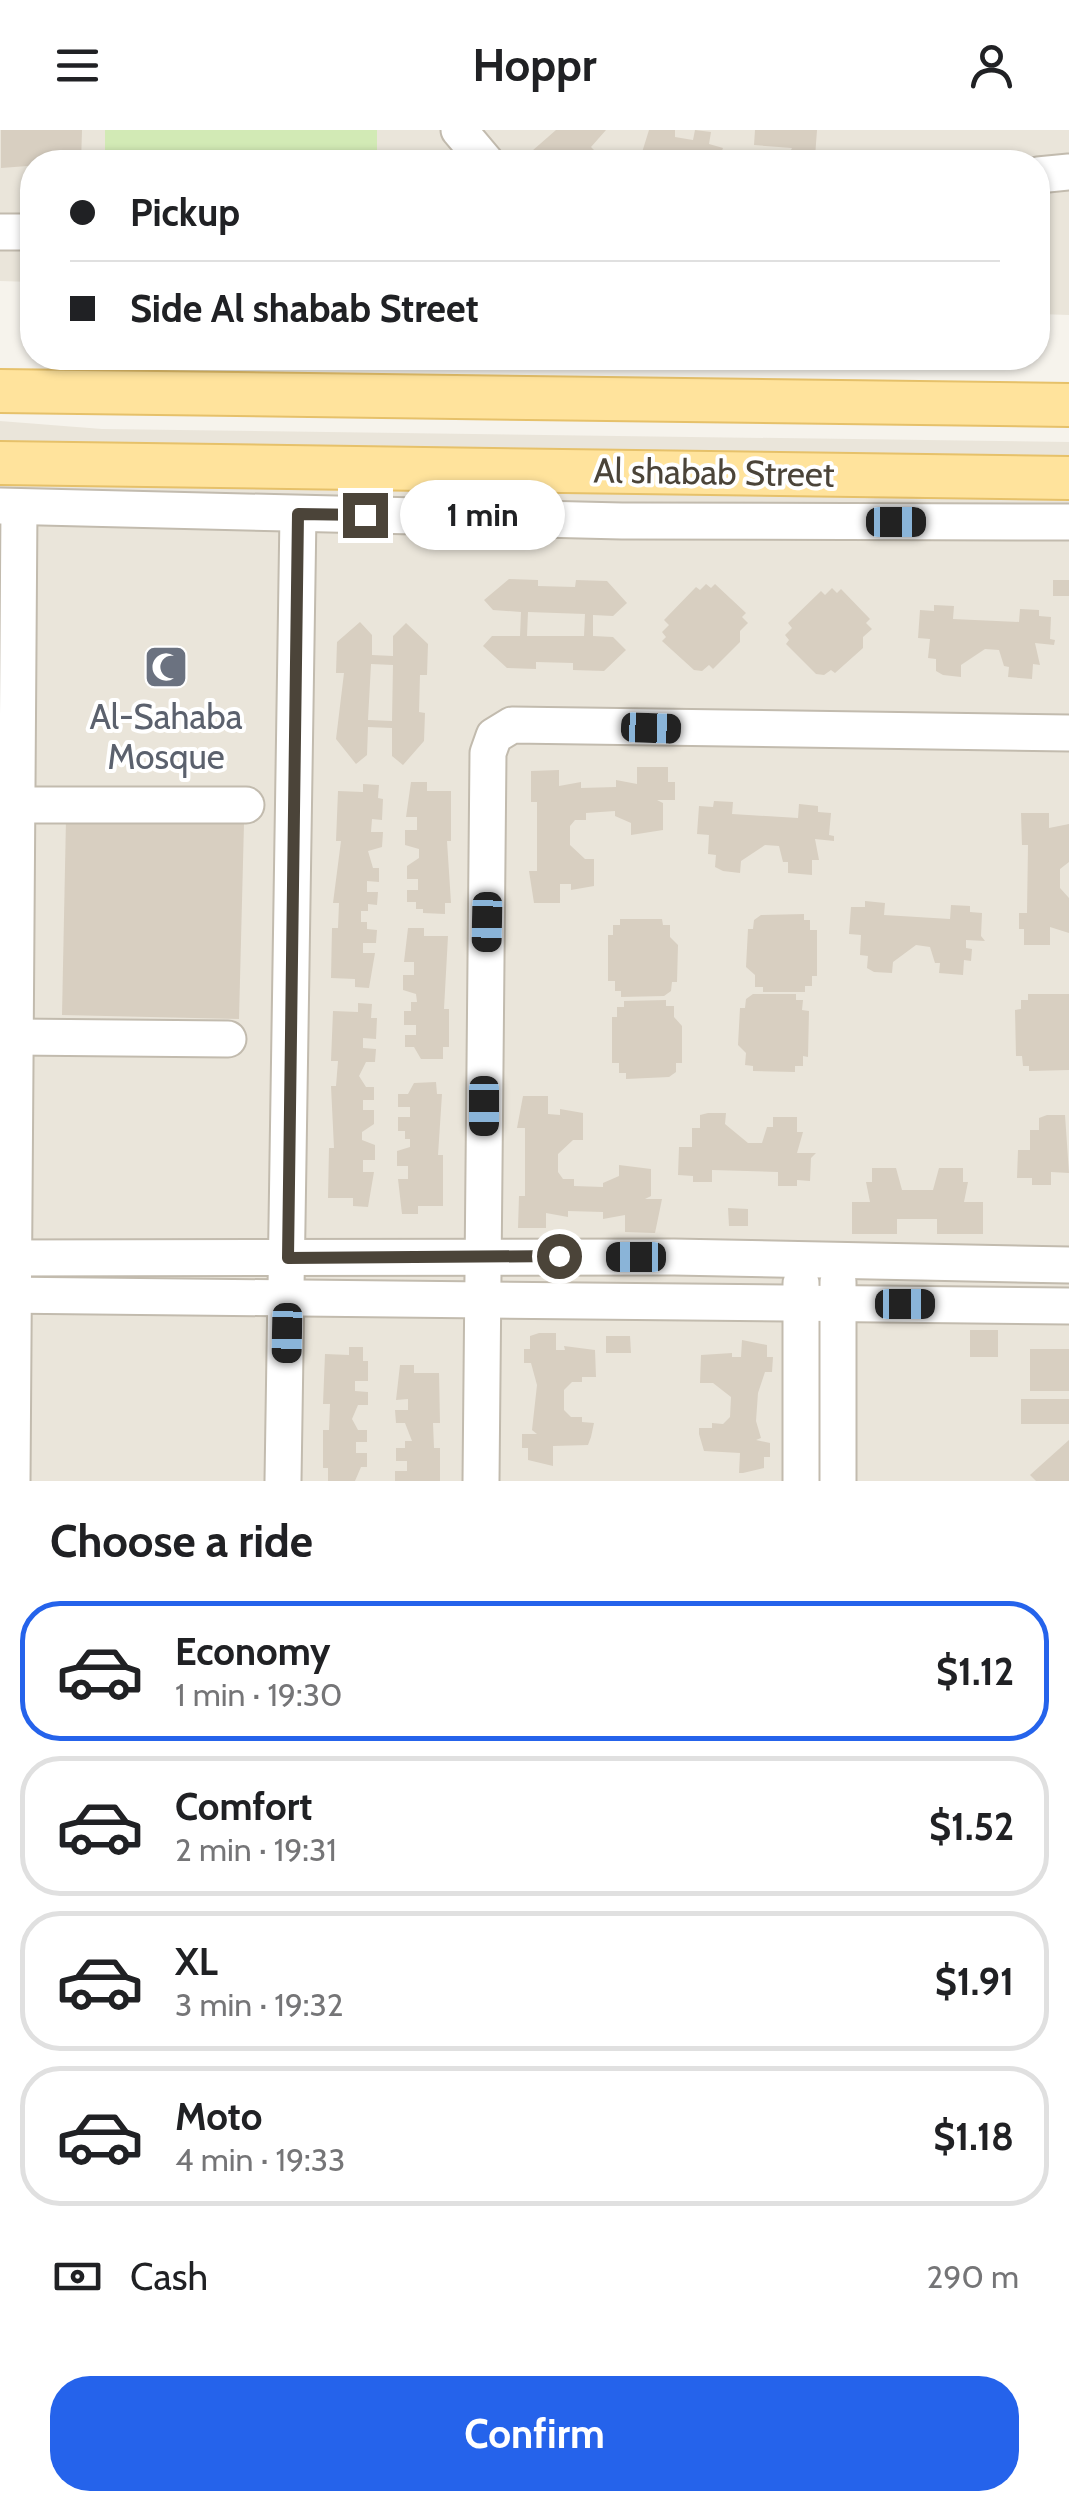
<!DOCTYPE html>
<meta charset="utf-8">
<style>
body{margin:0;font-family:Cabin,sans-serif;background:#f6f6f6;color:#202124;height:100vh;display:flex;flex-direction:column;font-size:38px;white-space:nowrap}
*{box-sizing:border-box;margin:0}
p{font-size:32px;color:#757577}
.icon{flex:none;width:55px;height:55px;fill:none;stroke:currentColor;stroke-width:2;stroke-linecap:round;stroke-linejoin:round}
.map{position:relative;height:1351px;overflow:hidden}
.sheet{display:flex;flex-direction:column;background:#fff;flex:1}
.sheet>*{flex:none}
.banner{position:absolute;left:20px;top:20px;width:1030px;height:220px;border-radius:40px;box-shadow:0 2px 8px #0004;display:grid;align-content:center;height:220px;padding:0 50px;background:#fff}
.end{position:absolute;width:45px;height:45px;margin:-22px;border:12px solid #4b4439;background:#fff;box-shadow:0 0 0 5px #fff}
.from{border-radius:50%}
.bubble{position:absolute;height:70px;border-radius:35px;background:#fff;box-shadow:0 2px 8px #0004;font-size:32px;font-weight:700;line-height:70px;text-align:center}
.car{position:absolute;width:30px;height:60px;margin:-30px -15px;border-radius:12px;box-shadow:0 0 8px 2px #0007;background:linear-gradient(#222 24%,#8ab4d8 0 40%,#222 0 76%,#8ab4d8 0 86%,#222 0)}
.banner b{display:flex;align-items:center;gap:35px;height:95px;font-size:38px}
.banner b+b{border-top:2px solid #e0e0e0}
.banner i{width:25px;height:25px;background:#202124}
ul{padding:0;list-style:none}
li{display:flex;align-items:center;gap:30px;height:140px;margin:0 20px 15px;padding:0 30px;border:5px solid #e0e0e0;border-radius:40px}
li div{flex:1}
li b{display:block;font-size:38px}
li em{font-style:normal;font-weight:700}
li.selected{border-color:#2563eb}
li>.icon{width:90px;height:90px;stroke-width:1.5}
h2{padding:0 50px;font-size:45px;line-height:120px}
.pay{display:flex;align-items:center;gap:25px;height:110px;padding:0 50px;font-size:38px}
.pay p{margin-inline-start:auto}
.action{display:flex;gap:20px;margin-top:auto;padding:20px 50px}
.action a{flex:1;height:115px;border-radius:40px;background:#2563eb;color:#fff;font-size:40px;font-weight:700;line-height:115px;text-align:center}
header{display:flex;justify-content:space-between;align-items:center;height:130px;padding:0 50px;background:#fff;font-size:45px;font-weight:700}
.map>svg:first-child{display:block}
.residential{fill:#eae5da}
.green{fill:#d2eab5}
.building{fill:#d8cfc1;fill-rule:evenodd}
.lines{fill:none;stroke-linecap:round;stroke-linejoin:round}
.minor-casing{stroke:#c2bbae;stroke-width:39}
.major-casing{stroke:#e6c16a;stroke-width:46}
.minor{stroke:#fff;stroke-width:35}
.major{stroke:#ffe39c;stroke-width:42}
.route{stroke:#4b4439;stroke-width:12}
.labels{text-anchor:middle;dominant-baseline:central;stroke-width:8;stroke-linejoin:round;paint-order:stroke}
.street-label{font-size:35px;fill:#4b4439;stroke:#fff}
.worship-label{font-size:35px;fill:#5b616d;stroke:#fff}
</style>
<header><svg class="icon" aria-label="menu" viewBox="0 0 24 24"><path d="M4 6h16M4 12h16M4 18h16"/></svg>Hoppr<svg class="icon" aria-label="person" viewBox="0 0 24 24"><circle cx="12" cy="8" r="4"/><path d="M4 21q1-7 8-7t8 7"/></svg></header>
<div class="map">
<svg width="1069" height="1351" viewBox="0 0 1069 1351">
<rect width="100%" height="100%" fill="#f6f3ec"/>
<!-- residential -->
<g class="residential">
<polygon points="0,0 1069,0 1069,185 1038,184 1038,32 32,32 32,152 0,151"/>
<polygon points="0,291 102,299 1069,312 1069,1351 0,1351"/>
</g>
<!-- green -->
<polygon class="green" points="105,0 377,0 377,26 105,24"/>
<!-- building -->
<g class="building">
<polygon points="1,0 82,0 81,32 1,38"/>
<polygon points="556,0 606,0 591,17 597,23 591,28 602,32 568,32 559,23 542,32 532,21"/>
<polygon points="649,0 675,0 675,7 693,10 695,0 711,2 709,14 723,18 718,32 639,32"/>
<polygon points="755,0 817,0 815,27 789,24 792,18 754,15"/>
<path d="M509,449L538,450V456L575,457L576,450L607,451L627,473L613,486L593,485V506L613,507L626,520L604,541L573,540V533L536,532V539L507,538L483,516L492,506H520L521,482L493,480L484,470ZM528,482L585,484L584,506H527Z"/>
<rect x="1053" y="450" width="16" height="16"/>
<polygon points="706,454 711,458 715,454 746,483 742,487 748,493 740,501 740,512 713,539 709,535 702,541 694,540 662,511 666,507 662,502 669,495 664,490 696,457 700,460"/>
<polygon points="832,458 837,463 841,459 870,489 866,493 872,499 863,507 863,518 835,543 831,540 824,545 816,544 786,514 789,510 785,505 792,498 788,493 821,461 825,465"/>
<polygon points="934,475 954,476 953,489 1019,492 1020,479 1039,480 1039,486 1051,487 1050,509 1055,510 1054,515 1035,513 1040,535 1033,534 1032,549 1008,547 1009,537 1004,536 999,520 985,519 961,535 961,547 943,545 936,541 936,529 928,528 930,509 918,508 920,480 934,481"/>
<path d="M360,492L372,505V525L393,526V506L406,493L428,514L427,545H420L419,582L425,583L424,611L403,635L392,626V598L368,597L367,625L356,634L336,609L344,543H336L337,512ZM371,534L393,535L392,591L368,590Z"/>
<polygon points="637,637 668,637 668,652 675,652 675,670 657,670 663,673 663,700 631,705 631,693 615,686 615,681 586,683 586,690 575,690 570,696 570,715 585,729 594,729 594,756 571,760 571,754 560,754 560,773 534,773 529,741 537,741 537,672 531,672 531,641 559,640 559,656 581,652 581,658 616,657 616,650 637,654"/>
<polygon points="411,652 427,652 427,661 451,661 451,711 447,711 451,773 445,773 445,784 423,783 423,779 416,779 416,772 407,772 407,760 418,760 418,749 407,749 407,736 419,728 419,719 405,715 405,700 417,700 417,687 406,687"/>
<polygon points="363,654 379,655 378,668 383,669 382,690 372,689 371,702 383,702 382,717 368,721 373,738 379,738 379,752 367,751 367,762 378,762 377,775 368,774 368,781 361,781 361,792 367,792 367,799 377,800 376,813 363,813 363,823 375,823 369,858 355,857 355,849 331,848 332,798 338,798 339,773 333,773 341,711 336,711 338,661 363,662"/>
<polygon points="714,671 733,672 732,684 798,688 799,674 818,676 818,682 831,683 829,705 834,706 834,711 815,709 819,730 812,730 812,745 788,743 788,732 783,732 779,716 765,715 741,731 740,743 723,741 715,737 716,725 708,724 709,705 697,704 699,676 713,677"/>
<polygon points="1021,683 1049,683 1049,698 1069,694 1069,732 1060,739 1060,758 1069,768 1069,803 1050,797 1050,815 1024,815 1024,799 1019,799 1019,783 1027,783 1028,715 1022,715"/>
<polygon points="66,689 244,693 239,889 62,885"/>
<polygon points="865,771 885,773 884,785 950,789 951,775 970,776 970,782 982,783 981,806 985,811 966,810 966,818 972,819 971,831 964,830 963,845 939,843 940,833 935,833 930,817 916,815 893,832 892,843 874,842 867,838 868,826 860,825 861,805 849,804 851,777 865,777"/>
<polygon points="804,784 804,790 810,790 810,800 817,800 817,846 812,846 812,856 805,856 805,862 763,862 763,857 755,857 755,845 746,837 748,799 753,799 754,790 761,785"/>
<polygon points="620,789 662,789 663,795 670,795 670,807 678,815 677,852 672,852 671,861 664,866 621,867 621,861 615,861 615,851 608,851 608,805 613,805 613,795 620,795"/>
<polygon points="408,798 424,798 424,806 448,806 444,879 449,879 449,917 443,917 443,929 421,929 414,917 405,917 405,905 416,905 416,895 404,895 404,881 411,881 411,872 417,872 416,864 403,860 403,845 414,845 414,832 404,832"/>
<polygon points="753,864 796,864 796,870 803,870 802,880 809,881 808,927 803,926 803,936 795,936 795,942 753,941 753,936 745,935 746,923 738,915 740,878 745,878 746,869"/>
<polygon points="1028,864 1069,864 1069,940 1029,941 1029,936 1023,936 1022,926 1016,926 1015,880 1021,879 1021,870 1028,870"/>
<polygon points="666,870 666,876 674,876 674,887 682,896 682,933 676,933 676,942 669,947 626,949 626,943 619,943 619,933 612,933 612,887 617,887 617,877 624,877 624,871"/>
<polygon points="358,873 372,874 371,888 377,888 376,909 363,908 363,918 376,919 375,932 366,932 359,946 366,957 374,957 374,970 363,970 363,980 374,980 374,994 362,1002 362,1010 375,1015 375,1030 363,1030 363,1042 374,1042 368,1077 353,1076 353,1068 328,1068 329,1018 334,1018 331,956 336,956 338,931 331,931 333,881 358,882"/>
<polygon points="436,952 437,964 442,964 438,1025 443,1025 443,1076 418,1076 418,1084 402,1084 398,1049 408,1049 408,1036 397,1036 397,1021 410,1017 410,1009 405,1009 405,1001 398,1001 398,987 410,987 410,977 398,977 398,964 408,964 414,953"/>
<polygon points="523,966 548,966 548,984 560,985 560,979 583,983 583,1010 573,1010 558,1024 558,1042 563,1049 574,1049 574,1056 603,1057 603,1053 619,1046 619,1035 651,1039 651,1066 645,1069 662,1069 655,1103 625,1102 625,1085 603,1089 603,1082 568,1081 568,1087 546,1083 546,1098 518,1098 519,1066 525,1066 525,998 517,998"/>
<polygon points="708,983 726,983 725,994 748,1013 762,1013 767,997 773,997 773,987 797,987 797,1002 803,1002 797,1023 816,1023 811,1028 810,1051 797,1050 797,1056 778,1056 778,1042 712,1040 712,1052 693,1052 693,1046 678,1045 679,1017 692,1017 692,998 700,998 700,985"/>
<polygon points="1047,985 1065,985 1069,1043 1051,1042 1051,1055 1032,1055 1032,1048 1017,1048 1018,1020 1030,1020 1030,1000 1039,1000 1039,988"/>
<polygon points="872,1038 896,1038 902,1060 933,1060 939,1038 963,1038 963,1052 968,1052 964,1072 983,1072 983,1104 937,1104 937,1089 897,1089 897,1104 852,1104 852,1072 870,1072 866,1052 872,1052"/>
<polygon points="728,1078 748,1079 748,1096 729,1096"/>
<rect x="970" y="1200" width="28" height="27"/>
<polygon points="539,1203 556,1203 556,1220 565,1220 564,1216 595,1220 596,1247 582,1247 582,1252 572,1252 564,1260 564,1280 571,1287 582,1287 582,1292 594,1293 591,1307 588,1315 553,1316 553,1336 528,1330 528,1318 522,1318 522,1304 537,1304 532,1300 537,1255 531,1233 524,1233 524,1219 530,1219 530,1206"/>
<polygon points="606,1206 630,1206 631,1223 606,1223"/>
<polygon points="742,1210 767,1215 767,1227 773,1227 772,1242 765,1242 758,1263 756,1291 761,1308 756,1310 770,1313 770,1327 764,1327 764,1338 743,1343 739,1343 740,1323 704,1321 699,1304 699,1298 712,1298 712,1293 723,1294 730,1287 731,1267 713,1253 700,1253 701,1225 732,1223 732,1227 741,1227"/>
<polygon points="349,1217 363,1217 363,1231 368,1231 368,1251 355,1251 355,1261 368,1262 368,1275 358,1275 352,1289 358,1300 367,1300 367,1312 356,1312 356,1323 367,1323 367,1337 361,1337 355,1351 328,1351 328,1338 323,1338 323,1300 329,1300 330,1274 323,1274 325,1224 349,1225"/>
<rect x="1030" y="1219" width="39" height="42"/>
<polygon points="400,1235 414,1235 414,1243 439,1243 440,1293 433,1293 434,1318 440,1318 440,1351 395,1351 395,1341 407,1341 407,1331 396,1331 396,1318 405,1318 405,1311 412,1311 405,1293 396,1293 395,1280 408,1280 408,1269 396,1270"/>
<rect x="1021" y="1269" width="48" height="25"/>
<polygon points="1069,1310 1069,1351 1036,1351 1030,1345"/>
</g>
<g class="lines">
<defs>
<g id="minor">
<polyline points="459,0 486,32"/>
<polyline points="1038,45 1069,42"/>
<polyline points="0,102 32,102"/>
<polyline points="0,376 622,391 1069,392"/>
<polyline points="17,675 246,675"/>
<polyline points="15,907 228,909"/>
<polyline points="0,1128 674,1127 1069,1135"/>
<polyline points="838,1152 838,1351"/>
<polyline points="801,1153 801,1351"/>
<polyline points="0,1165 1069,1176"/>
<polyline points="12,1351 19,377"/>
<polyline points="283,1351 298,384"/>
<polyline points="481,1351 488,623 494,606 512,595 1069,603"/>
</g>
<g id="major">
<polyline points="0,261 1069,275"/>
<polyline points="0,333 1069,348"/>
</g>
</defs>
<!-- minor casing -->
<use href="#minor" class="minor-casing"/>
<!-- major casing -->
<use href="#major" class="major-casing"/>
<!-- minor -->
<use href="#minor" class="minor"/>
<!-- major -->
<use href="#major" class="major"/>
</g>
<g class="lines">
<!-- route -->
<polyline class="route" points="365,385 298,384 288,1128 559,1126"/>
</g>
<!-- icons -->
<defs>
<symbol id="mosque-square" viewBox="-11 -11 22 22"><rect x="-9" y="-9" width="18" height="18" rx="4" fill="#6b7280" stroke="#fff"/><path d="M3.5-4.9A6 6 0 1 0 3.5 4.9A5 5 0 1 1 3.5-4.9Z" fill="#fff"/></symbol>
</defs>
<g fill-rule="evenodd">
<use href="#mosque-square" x="141" y="512" width="50" height="50"/>
</g>
<g class="labels">
<!-- street labels -->
<g class="street-label">
<text transform="translate(714 342) rotate(1)">Al shabab Street</text>
</g>
<!-- worship labels -->
<g class="worship-label">
<text x="166" y="586">Al-Sahaba<tspan x="166" dy="40">Mosque</tspan></text>
</g>
</g>
</svg>
<i class="end from" style="left:559px;top:1126px"></i>
<i class="end" style="left:365px;top:385px"></i>
<div class="bubble" style="left:400px;top:350px;width:165px">1 min</div>
<i class="car" style="left:896px;top:392px;rotate:90deg"></i>
<i class="car" style="left:651px;top:598px;rotate:92deg"></i>
<i class="car" style="left:487px;top:792px;rotate:181deg"></i>
<i class="car" style="left:484px;top:976px;rotate:180deg"></i>
<i class="car" style="left:636px;top:1127px;rotate:270deg"></i>
<i class="car" style="left:905px;top:1174px;rotate:90deg"></i>
<i class="car" style="left:287px;top:1203px;rotate:181deg"></i>
<div class="banner">
<b><i class="from"></i>Pickup</b>
<b><i></i>Side Al shabab Street</b>
</div>
</div>
<section class="sheet">
<h2>Choose a ride</h2>
<ul>
<li class="selected"><svg class="icon" aria-label="car" viewBox="0 0 24 24"><path d="M5 17H2v-5l4-1 3-4h7l3 4 3 1v5h-3M9 17h6M6 11h13"/><circle cx="7" cy="17" r="2"/><circle cx="17" cy="17" r="2"/></svg><div><b>Economy</b><p>1 min · 19:30</p></div><em>$1.12</em></li>
<li><svg class="icon" aria-label="car" viewBox="0 0 24 24"><path d="M5 17H2v-5l4-1 3-4h7l3 4 3 1v5h-3M9 17h6M6 11h13"/><circle cx="7" cy="17" r="2"/><circle cx="17" cy="17" r="2"/></svg><div><b>Comfort</b><p>2 min · 19:31</p></div><em>$1.52</em></li>
<li><svg class="icon" aria-label="car" viewBox="0 0 24 24"><path d="M5 17H2v-5l4-1 3-4h7l3 4 3 1v5h-3M9 17h6M6 11h13"/><circle cx="7" cy="17" r="2"/><circle cx="17" cy="17" r="2"/></svg><div><b>XL</b><p>3 min · 19:32</p></div><em>$1.91</em></li>
<li><svg class="icon" aria-label="car" viewBox="0 0 24 24"><path d="M5 17H2v-5l4-1 3-4h7l3 4 3 1v5h-3M9 17h6M6 11h13"/><circle cx="7" cy="17" r="2"/><circle cx="17" cy="17" r="2"/></svg><div><b>Moto</b><p>4 min · 19:33</p></div><em>$1.18</em></li>
</ul>
<div class="pay"><svg class="icon" aria-label="cash" viewBox="0 0 24 24"><path d="M3 7h18v10H3z"/><circle cx="12" cy="12" r="2"/></svg>Cash<p>290 m</p></div>
<div class="action"><a>Confirm</a></div>
</section>
